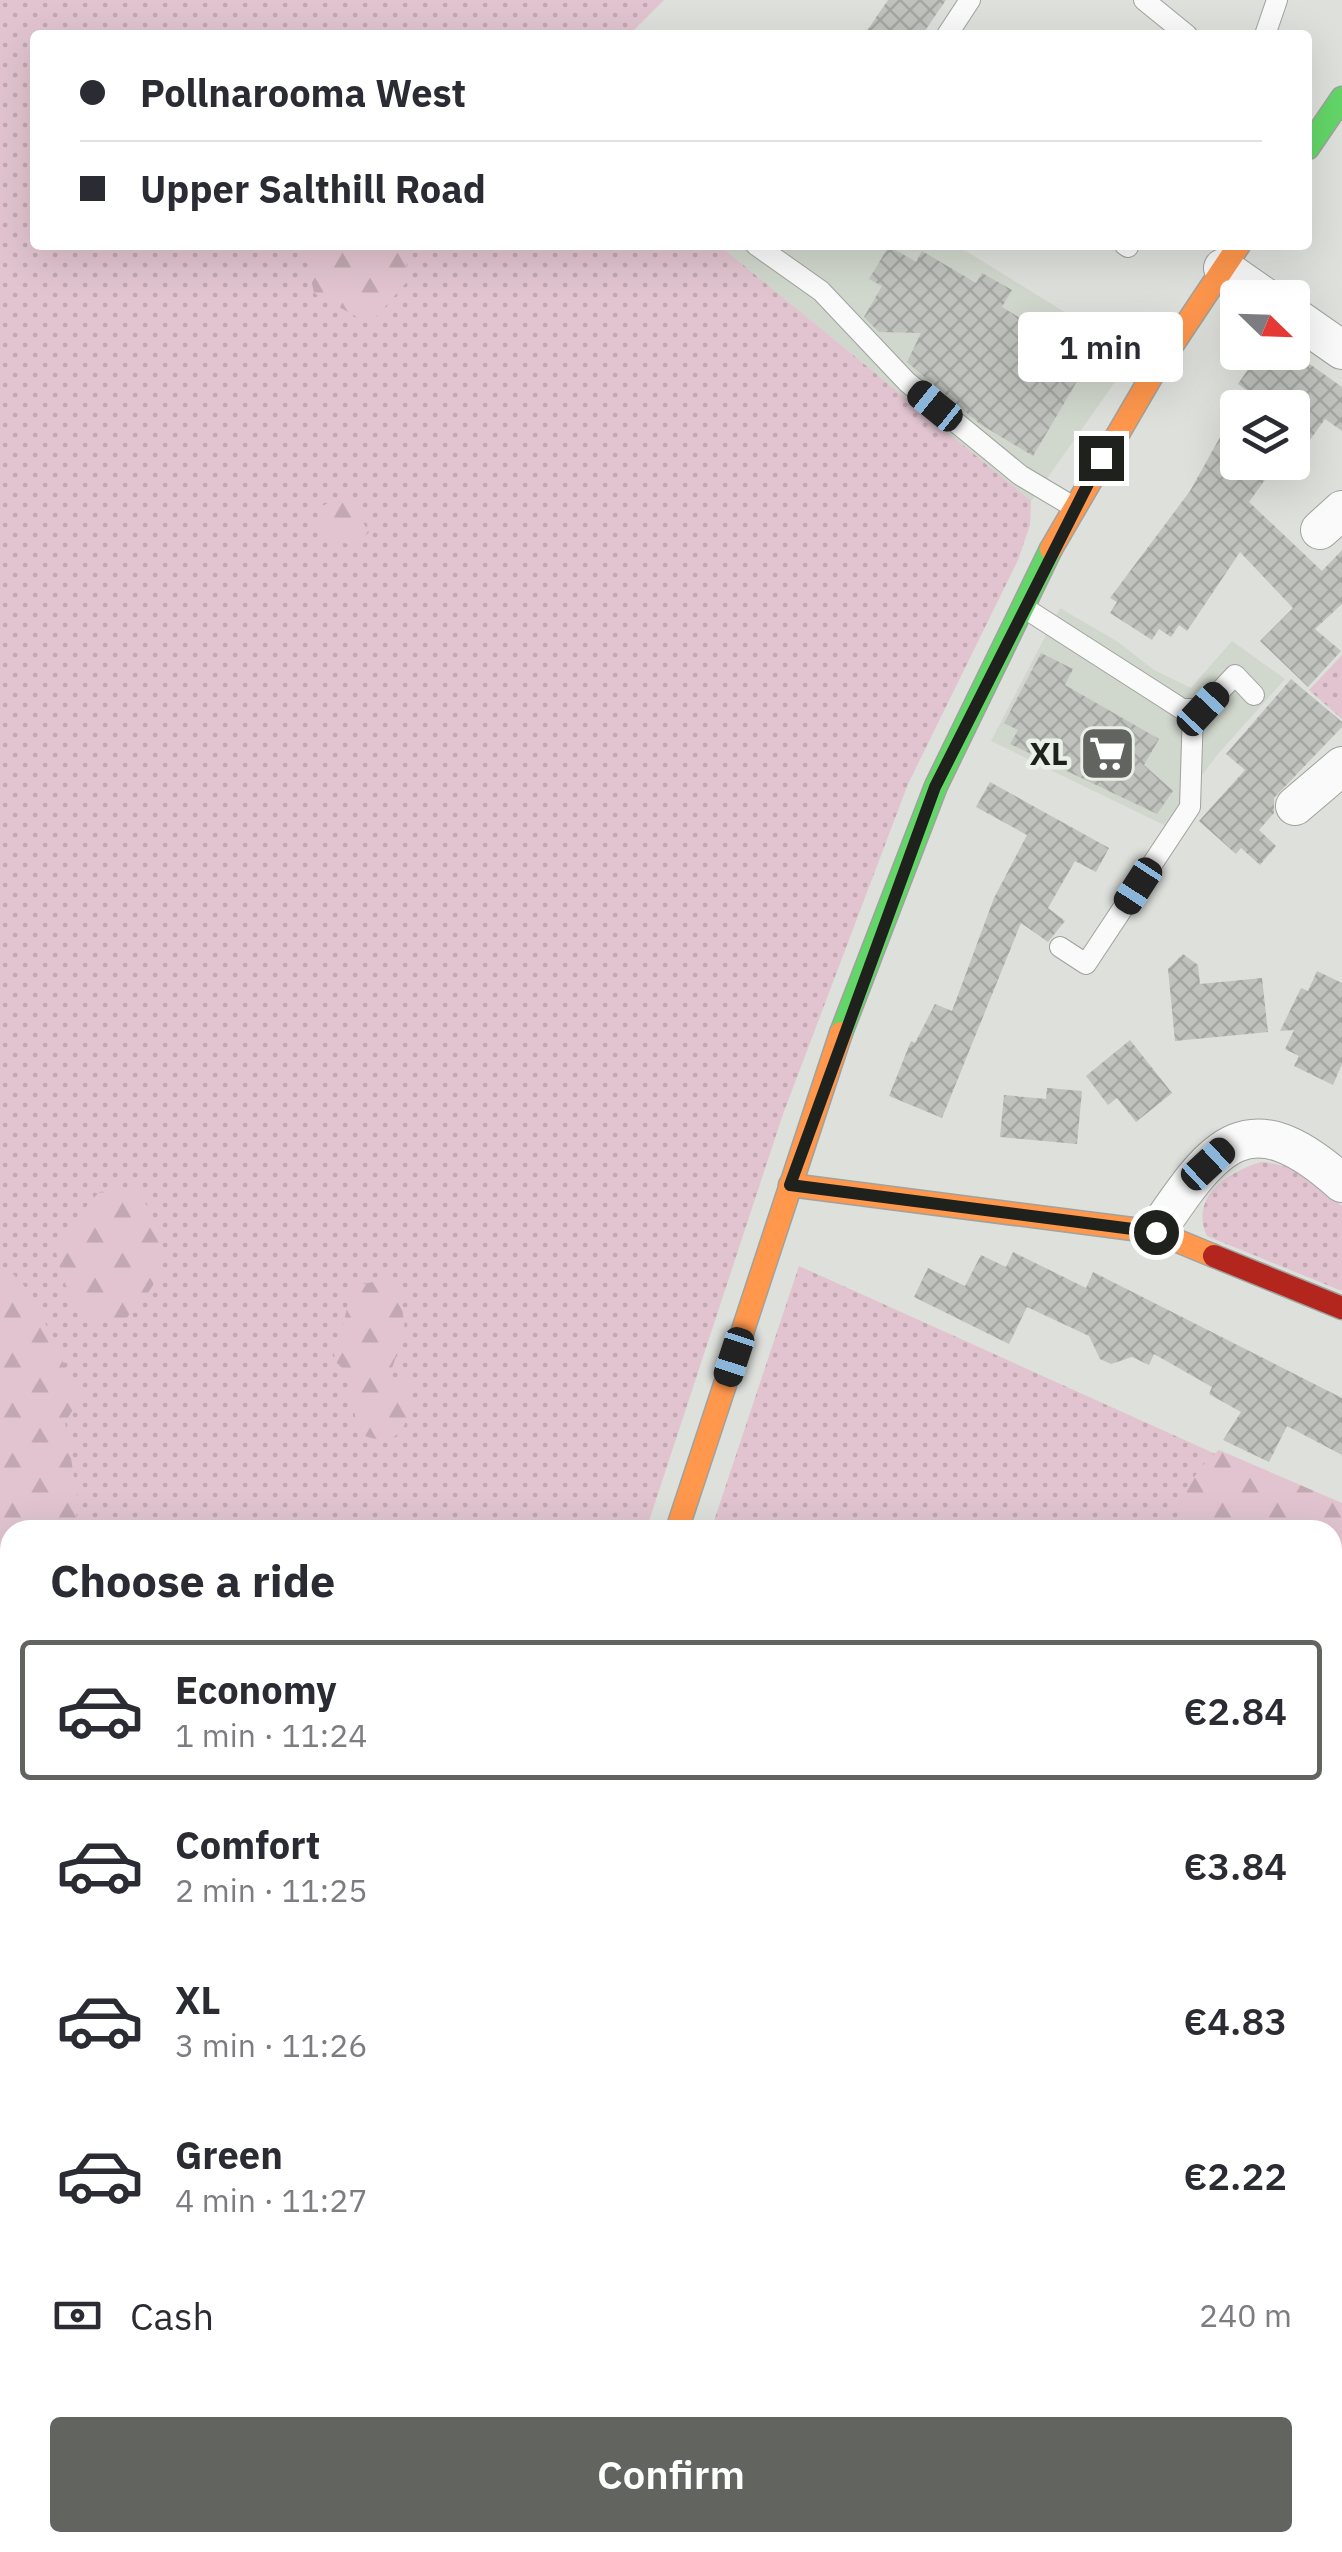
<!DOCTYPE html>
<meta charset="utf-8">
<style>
body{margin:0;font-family:"IBM Plex Sans",sans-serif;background:#f7f7f7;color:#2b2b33;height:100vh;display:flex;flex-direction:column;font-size:38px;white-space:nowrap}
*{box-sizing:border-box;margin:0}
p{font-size:32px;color:#7c7c81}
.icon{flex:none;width:55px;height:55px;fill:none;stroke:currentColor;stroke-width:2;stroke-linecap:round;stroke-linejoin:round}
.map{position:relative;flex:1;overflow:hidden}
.drawer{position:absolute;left:0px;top:1520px;width:1342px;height:1032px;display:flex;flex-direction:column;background:#fff;border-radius:30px 30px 0 0;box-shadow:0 10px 40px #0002}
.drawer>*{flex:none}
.banner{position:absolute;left:30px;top:30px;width:1282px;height:220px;border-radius:10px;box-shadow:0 10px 40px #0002;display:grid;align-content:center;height:220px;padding:0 50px;background:#fff}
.needle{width:65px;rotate:113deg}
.tools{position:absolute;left:1220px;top:280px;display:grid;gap:20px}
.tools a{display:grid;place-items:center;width:90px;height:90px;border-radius:10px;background:#fff;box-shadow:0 10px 40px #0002;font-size:50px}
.end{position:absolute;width:45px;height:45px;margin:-22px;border:12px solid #1f211d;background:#fff;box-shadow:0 0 0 5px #fff}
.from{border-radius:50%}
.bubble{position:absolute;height:70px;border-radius:10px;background:#fff;box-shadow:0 10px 40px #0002;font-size:32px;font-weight:600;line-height:70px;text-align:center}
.car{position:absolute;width:30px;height:60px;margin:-30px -15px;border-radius:12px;box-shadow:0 0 8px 2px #0007;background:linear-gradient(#222 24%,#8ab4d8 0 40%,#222 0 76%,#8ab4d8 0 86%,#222 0)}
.banner b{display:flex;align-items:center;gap:35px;height:95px;font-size:38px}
.banner b+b{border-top:2px solid #e1e1e2}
.banner i{width:25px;height:25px;background:#2b2b33}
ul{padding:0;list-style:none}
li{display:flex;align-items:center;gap:30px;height:140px;margin:0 20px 15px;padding:0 30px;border:5px solid transparent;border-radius:10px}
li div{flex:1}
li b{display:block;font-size:38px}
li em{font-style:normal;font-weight:600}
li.on{border-color:#626460}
li>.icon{width:90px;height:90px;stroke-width:1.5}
h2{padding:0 50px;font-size:45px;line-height:120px}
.pay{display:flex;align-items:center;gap:25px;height:110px;padding:0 50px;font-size:38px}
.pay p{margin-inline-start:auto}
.cta{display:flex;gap:20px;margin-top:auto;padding:20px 50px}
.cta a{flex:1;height:115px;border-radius:10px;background:#626460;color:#fff;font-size:40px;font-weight:600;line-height:115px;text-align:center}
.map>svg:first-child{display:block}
.built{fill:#d0d7cc}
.grass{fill:url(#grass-dots)}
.forest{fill:url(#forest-firs)}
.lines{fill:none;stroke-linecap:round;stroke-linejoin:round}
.stream{stroke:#b4d5a1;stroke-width:10}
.building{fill:url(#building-cross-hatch)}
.lane-casing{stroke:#9fa29e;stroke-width:22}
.street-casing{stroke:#9fa29e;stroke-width:40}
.fast-casing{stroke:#9fa29e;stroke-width:25}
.slow-casing{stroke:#9fa29e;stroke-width:25}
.jam-casing{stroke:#9fa29e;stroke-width:25}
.lane{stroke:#fafafa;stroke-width:20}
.street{stroke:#fafafa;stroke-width:38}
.fast{stroke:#63d668;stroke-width:22}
.slow{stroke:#ff974d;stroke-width:22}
.jam{stroke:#b3261e;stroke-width:22}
.route{stroke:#1f211d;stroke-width:12}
.labels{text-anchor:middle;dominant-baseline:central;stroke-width:9;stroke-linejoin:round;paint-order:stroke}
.poi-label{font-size:32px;font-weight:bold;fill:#1f211d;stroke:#e9f0e5;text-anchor:end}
</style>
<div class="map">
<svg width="1342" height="2552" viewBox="0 0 1342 2552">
<defs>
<pattern id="grass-dots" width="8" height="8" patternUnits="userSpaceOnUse" patternTransform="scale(2.5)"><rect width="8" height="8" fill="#e1c4cf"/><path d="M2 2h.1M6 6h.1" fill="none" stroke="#c1a8b1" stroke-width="1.8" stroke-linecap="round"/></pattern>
<pattern id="forest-firs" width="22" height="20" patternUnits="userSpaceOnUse" patternTransform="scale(2.5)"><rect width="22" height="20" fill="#e1c4cf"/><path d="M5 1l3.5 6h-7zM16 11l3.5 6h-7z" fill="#c1a8b1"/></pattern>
<pattern id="building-cross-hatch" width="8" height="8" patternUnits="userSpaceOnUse" patternTransform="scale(2.5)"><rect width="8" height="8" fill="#bfc2bd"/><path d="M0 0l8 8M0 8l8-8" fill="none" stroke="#a4a6a2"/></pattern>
</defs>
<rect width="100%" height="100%" fill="#dde0db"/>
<!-- built -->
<g class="built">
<polygon points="719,245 940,245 966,251 1134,355 1031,501"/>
<polygon points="1060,608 1118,642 1154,670 1191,688 1232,641 1285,679 1218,754 1164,825 991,741"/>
</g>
<!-- grass -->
<g class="grass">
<polygon points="0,0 664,0 629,35 35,35 35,245 719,245 1031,501 1030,525 1018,560 908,784 783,1114 646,1530 10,1530 10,2455 0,2464"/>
<polygon points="1342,655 1342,719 1309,690"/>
<path d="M1261,1162C1297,1164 1317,1183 1342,1206V1291L1207,1236C1189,1197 1228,1172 1261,1162Z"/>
<polygon points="799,1266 1342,1511 1342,2552 585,2552 578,2543 1332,2542 1332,1530 711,1530"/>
</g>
<!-- forest -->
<g class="forest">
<polygon points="304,245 407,245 406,283 374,319 357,317 314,293"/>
<polygon points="335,500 350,503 369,532 355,546 322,537 320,507"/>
<path d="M119,1190L138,1193C159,1219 171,1257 152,1287C143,1301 132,1308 123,1324C79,1323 64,1291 56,1252L70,1225L99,1192Z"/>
<polygon points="11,1272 32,1294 80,1399 65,1422 78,1501 75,1530 10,1530 10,1601 0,1594 0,1287"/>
<path d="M373,1282L399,1284L405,1330L389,1377L409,1379C412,1420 405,1454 357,1433L351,1377L336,1362L332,1346L341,1334L352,1286Z"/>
<path d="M1219,1450L1342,1503V1637L1333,1636L1332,1530H1179C1181,1495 1192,1472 1219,1450Z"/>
<polygon points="1332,1797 1342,1801 1342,1906 1333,1904"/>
</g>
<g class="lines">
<!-- stream -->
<g class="stream">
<polyline points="0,1679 10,1703"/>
<polyline points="1119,2542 1120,2552"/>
</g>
</g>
<!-- building -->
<g class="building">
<polygon points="888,0 946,0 922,35 864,35"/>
<polygon points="889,246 916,262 922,251 976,283 982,273 1012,290 1002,307 1046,334 1056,317 1099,344 1033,456 980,424 907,362 921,333 879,332 864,317 882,286 869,279"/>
<polygon points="1260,352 1275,352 1298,369 1304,360 1342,387 1342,431 1325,419 1292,465 1292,408 1272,408 1238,384"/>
<polygon points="1238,405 1238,462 1278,462 1249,502 1322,571 1342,550 1342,604 1315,629 1341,651 1308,687 1260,641 1293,608 1240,552 1187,631 1179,625 1171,637 1159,629 1152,640 1110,613 1117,602 1110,598 1190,491"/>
<polygon points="1041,653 1073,669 1065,685 1159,739 1144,765 1173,791 1157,814 1010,744 1018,730 1004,723"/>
<polygon points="1291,679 1342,722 1342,727 1274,798 1274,813 1259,830 1276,846 1260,865 1241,848 1236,854 1199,821 1245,770 1226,754"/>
<polygon points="990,782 1109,848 1096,872 1075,861 1048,908 1065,921 1048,942 1021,923 942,1118 889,1096 911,1041 915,1043 935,1004 952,1011 994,898 1027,835 976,807"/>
<polygon points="1183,954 1198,965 1200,984 1262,978 1268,1032 1175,1041 1168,969"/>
<polygon points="1317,971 1342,983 1342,1064 1333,1085 1294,1066 1299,1056 1285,1049 1294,1030 1280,1031 1301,988 1308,991"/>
<polygon points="1130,1040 1172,1093 1136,1122 1117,1098 1108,1105 1086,1076"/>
<polygon points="1047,1088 1082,1091 1077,1144 1000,1137 1004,1095 1046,1099"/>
<polygon points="1013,1252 1086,1288 1093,1272 1342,1398 1342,1455 1287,1426 1269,1462 1223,1440 1241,1412 1209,1394 1212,1387 1154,1354 1149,1365 1132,1357 1111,1364 1100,1359 1089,1336 1027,1307 1009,1344 914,1297 928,1268 965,1286 981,1255 1006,1267"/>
</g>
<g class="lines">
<defs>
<g id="lane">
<polyline points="1144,0 1187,35"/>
<polyline points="947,35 970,0"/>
<polyline points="1265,35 1277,0"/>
<polyline points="756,245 821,291 907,382 1020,475 1072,506"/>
<polyline points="1125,245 1128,247"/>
<polyline points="1023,607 1182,709 1203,709 1235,675 1254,695"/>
<polyline points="1060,947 1086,964 1190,807 1193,709"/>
<polyline points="0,2059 10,2054"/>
<polyline points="608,2542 617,2552"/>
<polyline points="794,2542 795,2552"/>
<polyline points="976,2542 978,2552"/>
</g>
<g id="street">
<polyline points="1223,268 1266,298"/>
<polyline points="1292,315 1342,350"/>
<polyline points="1320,530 1342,510"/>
<polyline points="1295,806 1342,766"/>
<path d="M1156,1232C1215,1144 1248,1099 1342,1183"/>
</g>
<g id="fast">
<polyline points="1308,148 1342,98"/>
<polyline points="841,1033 936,786 1051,549"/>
<polyline points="0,2508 10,2498"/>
</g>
<g id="slow">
<polyline points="1051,549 1153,374 1239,245"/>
<polyline points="790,1185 1156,1232 1214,1256"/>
<polyline points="677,1530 841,1033"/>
</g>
<polyline id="jam" points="1214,1256 1342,1308"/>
</defs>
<!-- lane casing -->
<use href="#lane" class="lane-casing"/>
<!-- street casing -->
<use href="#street" class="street-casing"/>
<!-- fast casing -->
<use href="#fast" class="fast-casing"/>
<!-- slow casing -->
<use href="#slow" class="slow-casing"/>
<!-- jam casing -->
<use href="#jam" class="jam-casing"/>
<!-- lane -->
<use href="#lane" class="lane"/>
<!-- street -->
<use href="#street" class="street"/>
<!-- fast -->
<use href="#fast" class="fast"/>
<!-- slow -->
<use href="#slow" class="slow"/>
<!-- jam -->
<use href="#jam" class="jam"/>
</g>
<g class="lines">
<!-- route -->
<polyline class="route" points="1101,458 935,787 790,1185 1156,1232"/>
</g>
<!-- icons -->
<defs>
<symbol id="supermarket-square" viewBox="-11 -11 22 22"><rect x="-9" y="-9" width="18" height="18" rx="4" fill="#626460" stroke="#e9f0e5"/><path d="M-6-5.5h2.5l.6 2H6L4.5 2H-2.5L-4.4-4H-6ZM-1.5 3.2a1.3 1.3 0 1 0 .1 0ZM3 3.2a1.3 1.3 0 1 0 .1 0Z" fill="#fff"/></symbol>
</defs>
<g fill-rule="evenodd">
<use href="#supermarket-square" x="1076" y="722" width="63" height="63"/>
</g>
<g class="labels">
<!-- poi labels -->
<g class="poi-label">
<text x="1068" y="753">XL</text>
</g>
</g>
</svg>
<div class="tools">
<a><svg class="needle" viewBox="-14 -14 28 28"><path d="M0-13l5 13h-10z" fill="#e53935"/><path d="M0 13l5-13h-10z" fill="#7c7c81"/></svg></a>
<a><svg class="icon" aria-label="layers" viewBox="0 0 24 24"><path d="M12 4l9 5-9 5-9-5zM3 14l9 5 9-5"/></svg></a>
</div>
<i class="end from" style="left:1156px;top:1232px"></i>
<i class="end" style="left:1101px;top:458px"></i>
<div class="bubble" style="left:1018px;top:312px;width:165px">1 min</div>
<i class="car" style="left:935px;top:406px;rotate:309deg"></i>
<i class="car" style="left:1203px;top:709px;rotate:43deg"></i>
<i class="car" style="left:1138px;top:886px;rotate:213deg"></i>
<i class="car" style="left:1208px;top:1164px;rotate:47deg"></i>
<i class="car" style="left:734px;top:1357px;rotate:198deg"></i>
<div class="banner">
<b><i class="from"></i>Pollnarooma West</b>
<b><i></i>Upper Salthill Road</b>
</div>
<section class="drawer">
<h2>Choose a ride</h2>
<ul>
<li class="on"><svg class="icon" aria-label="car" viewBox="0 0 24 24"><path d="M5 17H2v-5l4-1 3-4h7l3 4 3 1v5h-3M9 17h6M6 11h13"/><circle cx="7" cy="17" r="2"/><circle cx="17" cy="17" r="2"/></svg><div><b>Economy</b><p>1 min · 11:24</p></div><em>€2.84</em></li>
<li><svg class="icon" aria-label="car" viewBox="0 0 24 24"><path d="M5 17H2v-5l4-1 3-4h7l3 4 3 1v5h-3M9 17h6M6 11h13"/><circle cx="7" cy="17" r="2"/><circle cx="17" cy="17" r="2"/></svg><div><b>Comfort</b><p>2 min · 11:25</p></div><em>€3.84</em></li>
<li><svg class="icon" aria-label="car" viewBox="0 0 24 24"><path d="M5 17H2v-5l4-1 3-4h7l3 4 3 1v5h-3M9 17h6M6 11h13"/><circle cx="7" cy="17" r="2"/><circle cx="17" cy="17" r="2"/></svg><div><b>XL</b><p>3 min · 11:26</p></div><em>€4.83</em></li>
<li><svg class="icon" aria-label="car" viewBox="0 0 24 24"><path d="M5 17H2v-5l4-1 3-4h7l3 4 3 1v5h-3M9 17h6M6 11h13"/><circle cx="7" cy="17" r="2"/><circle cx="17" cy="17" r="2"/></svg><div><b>Green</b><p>4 min · 11:27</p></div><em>€2.22</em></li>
</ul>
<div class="pay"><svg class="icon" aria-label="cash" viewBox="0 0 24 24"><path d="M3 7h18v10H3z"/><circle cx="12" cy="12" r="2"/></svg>Cash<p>240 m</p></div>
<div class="cta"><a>Confirm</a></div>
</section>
</div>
